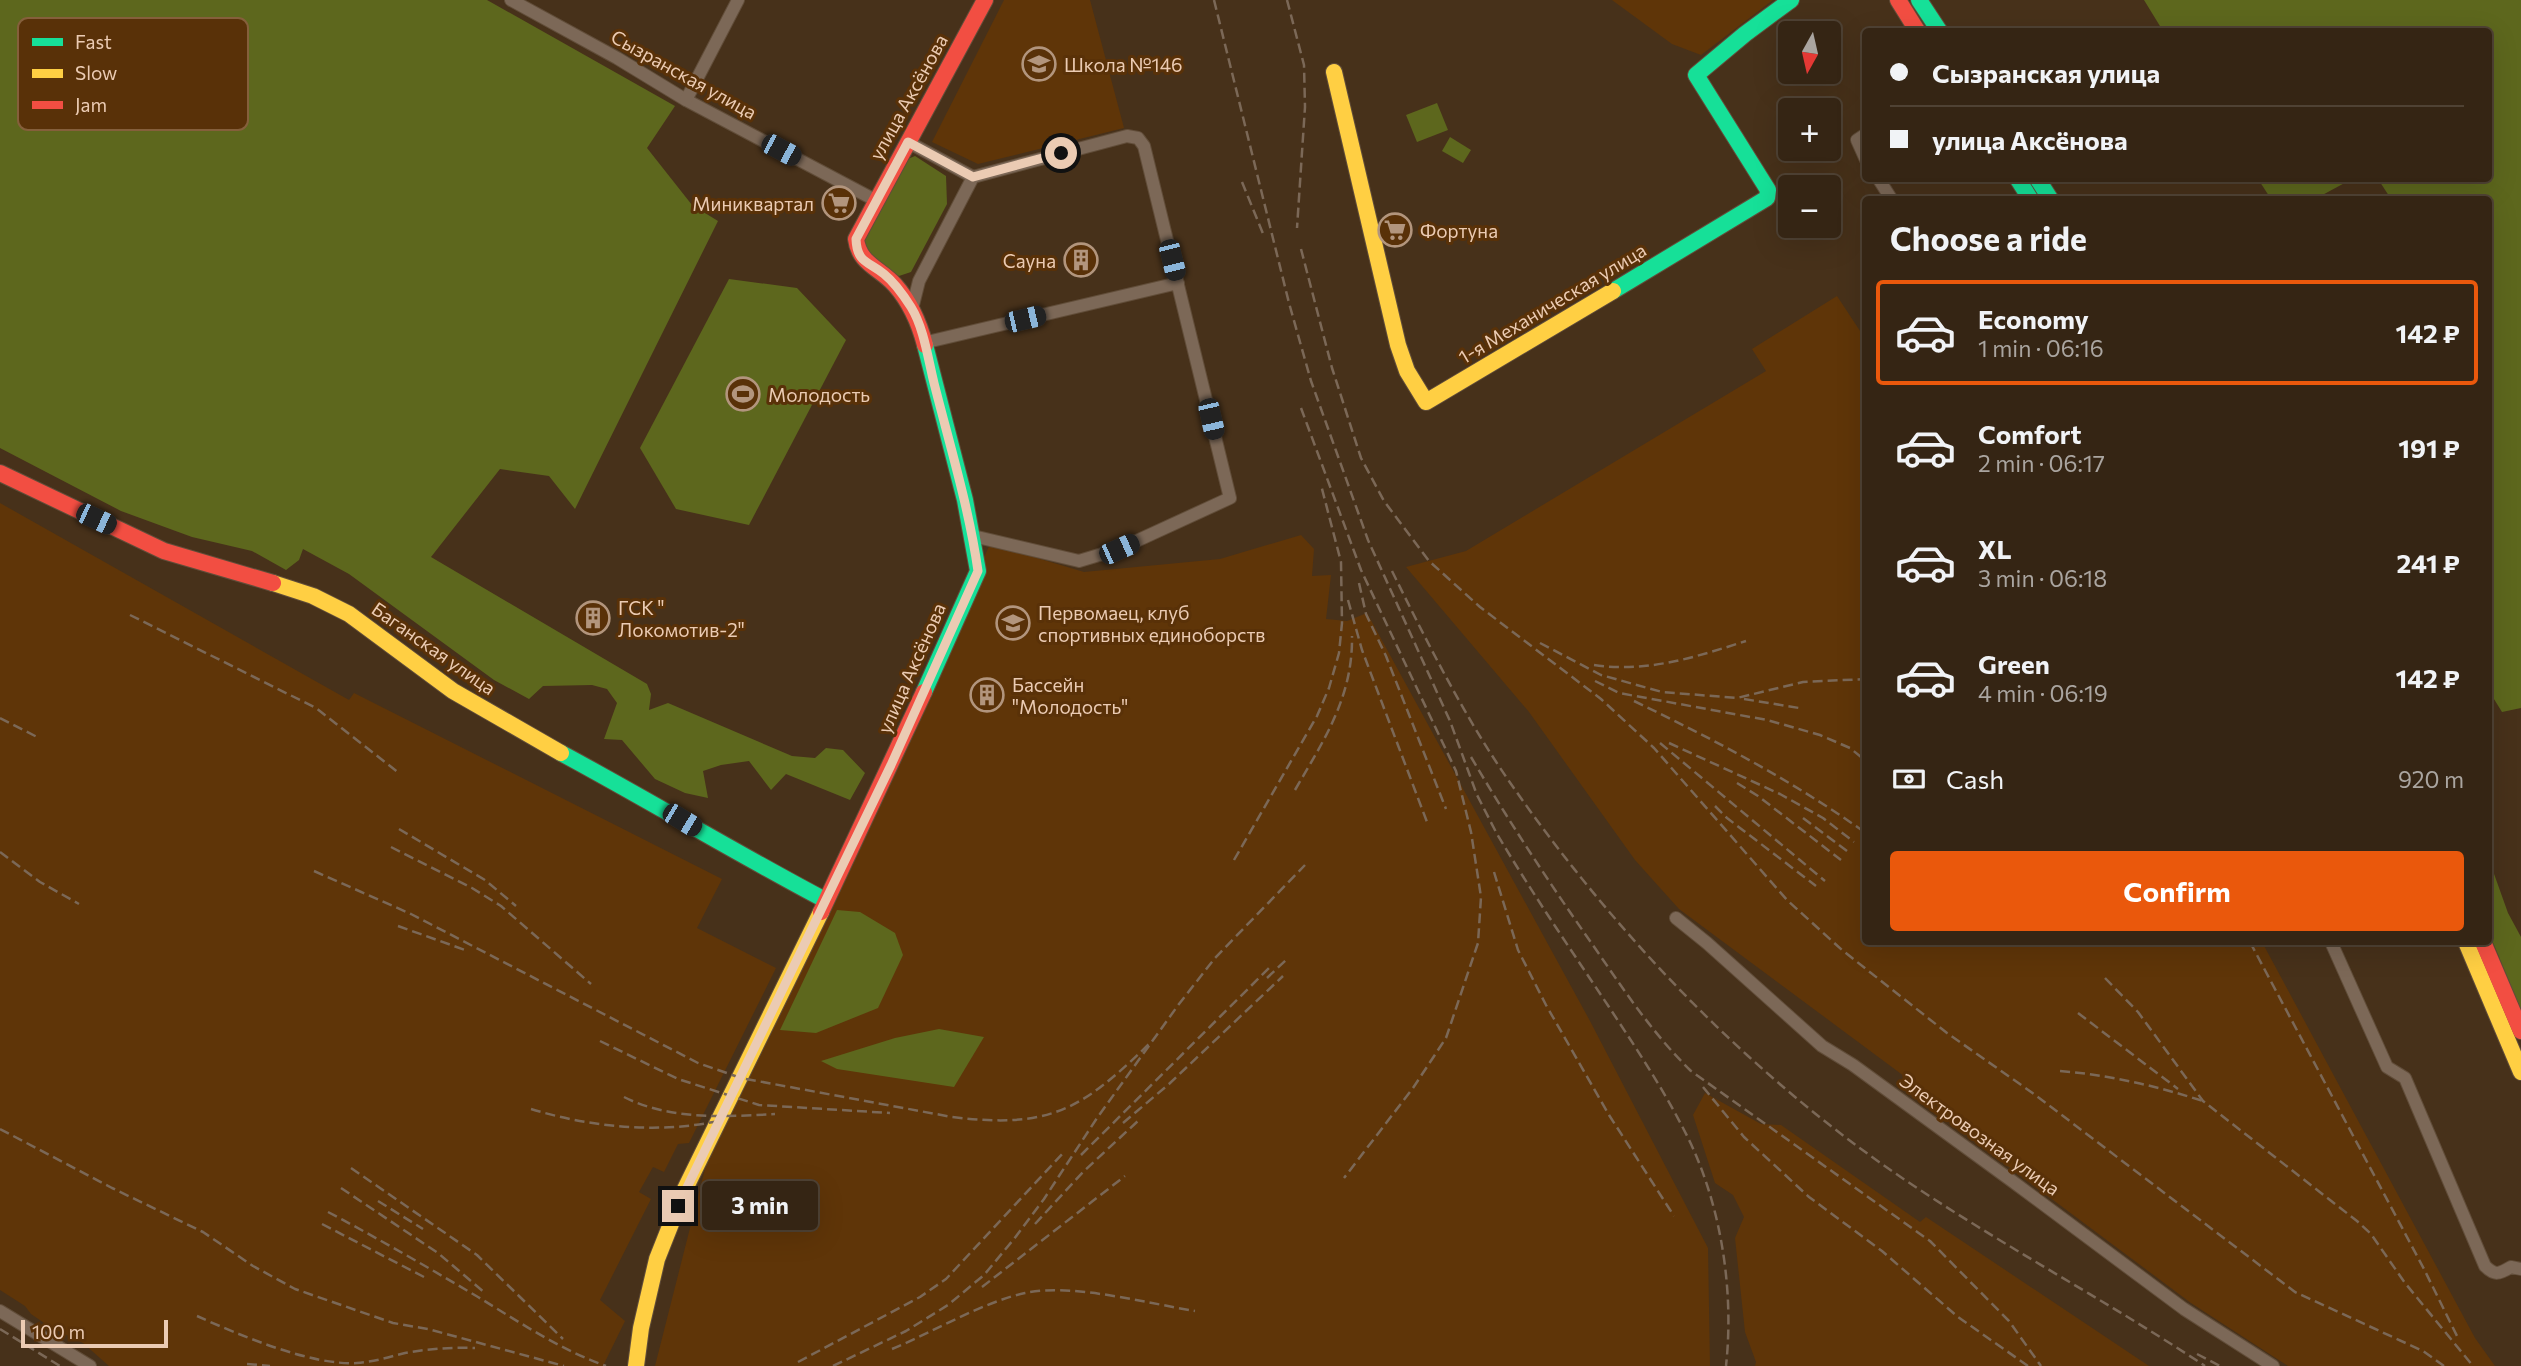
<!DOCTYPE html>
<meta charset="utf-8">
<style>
body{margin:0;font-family:Commissioner,sans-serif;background:#3d2d1d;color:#f1f3f6;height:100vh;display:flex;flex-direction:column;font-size:26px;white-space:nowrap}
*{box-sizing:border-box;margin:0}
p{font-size:23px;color:#aaa5a0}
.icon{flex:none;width:38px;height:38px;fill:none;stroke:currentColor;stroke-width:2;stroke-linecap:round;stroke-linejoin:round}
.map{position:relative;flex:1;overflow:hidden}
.panel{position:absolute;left:1862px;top:196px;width:630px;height:749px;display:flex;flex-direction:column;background:#352514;border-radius:7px;box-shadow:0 7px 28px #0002,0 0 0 2px #4f4234}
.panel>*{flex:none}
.top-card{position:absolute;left:1862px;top:28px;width:630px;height:154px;border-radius:7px;box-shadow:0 7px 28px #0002,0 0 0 2px #4f4234;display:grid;align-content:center;height:154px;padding:0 28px;background:#352514}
.needle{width:46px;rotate:188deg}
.tools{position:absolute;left:1778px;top:21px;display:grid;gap:14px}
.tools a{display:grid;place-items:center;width:63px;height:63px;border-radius:7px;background:#352514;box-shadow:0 7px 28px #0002,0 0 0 2px #4f4234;font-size:35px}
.scale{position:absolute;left:21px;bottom:18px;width:147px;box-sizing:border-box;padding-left:7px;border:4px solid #ebcbb3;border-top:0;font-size:19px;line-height:24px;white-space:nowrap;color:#ebcbb3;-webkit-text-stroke:5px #593108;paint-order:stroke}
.end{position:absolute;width:32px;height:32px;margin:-16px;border:9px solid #ebcbb3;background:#111;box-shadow:0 0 0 4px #111}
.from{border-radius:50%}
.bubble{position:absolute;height:49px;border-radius:7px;background:#352514;box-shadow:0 7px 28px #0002,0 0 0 2px #4f4234;font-size:23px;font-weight:700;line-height:49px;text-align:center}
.car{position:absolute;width:21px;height:42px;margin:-21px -10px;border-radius:9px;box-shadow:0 0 5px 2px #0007;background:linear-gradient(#222 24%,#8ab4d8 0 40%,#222 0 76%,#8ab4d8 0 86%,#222 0)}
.top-card b{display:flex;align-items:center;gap:24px;height:66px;font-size:26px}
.top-card b+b{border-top:2px solid #4f4234}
.top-card i{width:18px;height:18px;background:#f1f3f6}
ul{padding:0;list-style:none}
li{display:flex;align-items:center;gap:21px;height:105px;margin:0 14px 10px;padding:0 14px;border:4px solid transparent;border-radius:7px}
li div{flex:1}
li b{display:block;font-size:26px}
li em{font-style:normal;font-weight:700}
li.selected{border-color:#ea580c}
li>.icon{width:63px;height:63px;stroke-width:1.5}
h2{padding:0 28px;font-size:32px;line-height:84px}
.pay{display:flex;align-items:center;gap:18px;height:77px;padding:0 28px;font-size:26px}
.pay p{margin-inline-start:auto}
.primary-button{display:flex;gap:14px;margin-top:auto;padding:14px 28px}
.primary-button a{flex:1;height:80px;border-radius:7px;background:#ea580c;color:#fff;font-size:28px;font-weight:700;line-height:80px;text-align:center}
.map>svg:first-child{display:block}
.built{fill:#5f3508}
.green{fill:#5d671d}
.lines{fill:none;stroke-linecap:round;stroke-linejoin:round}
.street-casing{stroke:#614d39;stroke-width:14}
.fast-casing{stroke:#614d39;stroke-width:18}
.slow-casing{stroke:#614d39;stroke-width:18}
.jam-casing{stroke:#614d39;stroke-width:18}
.street{stroke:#7c6857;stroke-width:12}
.fast{stroke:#16e098;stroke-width:16}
.slow{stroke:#ffcf43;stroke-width:16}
.jam{stroke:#f24e42;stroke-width:16}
.rail{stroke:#7b6857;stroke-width:2.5;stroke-dasharray:10 5;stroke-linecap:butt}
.route{stroke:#ebcbb3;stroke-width:9}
.labels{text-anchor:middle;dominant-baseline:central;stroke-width:6;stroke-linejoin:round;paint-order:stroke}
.poi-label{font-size:19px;fill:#ebcbb3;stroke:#593108;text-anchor:start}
.street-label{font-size:19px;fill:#ebcbb3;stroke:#593108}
.key{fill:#593108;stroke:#855f3b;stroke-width:2}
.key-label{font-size:19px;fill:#ebcbb3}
</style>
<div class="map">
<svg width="2521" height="1366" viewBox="0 0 2521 1366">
<rect width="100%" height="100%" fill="#47311a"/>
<!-- built -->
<g class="built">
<polygon points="1004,0 1090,0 1124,128 978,164 932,142"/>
<polygon points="1612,0 1773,0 1701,55 1672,44"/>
<polygon points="1837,296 1866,340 1866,942 2262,942 2475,1338 2495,1366 2288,1366 2191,1303 2005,1164 2009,1154 1679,909 1635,860 1529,712 1406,567 1466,551 1766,371 1752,349"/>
<polygon points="0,503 349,700 354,693 722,879 697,928 776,968 689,1143 678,1144 664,1172 653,1167 639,1192 651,1199 600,1300 625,1321 603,1366 109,1366 83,1343 50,1327 31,1314 25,1306 0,1290"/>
<polygon points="1301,535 1314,549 1312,576 1331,575 1326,619 1347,621 1367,613 1590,1021 1708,1248 1710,1366 655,1366 707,1161 824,918 990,544 1084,572 1220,559"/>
<polygon points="1705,1093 1761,1124 1781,1125 1920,1222 1926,1217 2149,1366 1755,1366 1756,1362 1745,1332 1735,1238 1744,1217 1733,1195 1715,1183 1693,1115"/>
</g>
<!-- green -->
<g class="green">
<polygon points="0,0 487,0 675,106 647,148 692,205 718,221 575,509 549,476 500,469 431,557 647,684 651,694 649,710 668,703 792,756 815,758 826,748 843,750 865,773 850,800 786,774 771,790 749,761 721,765 703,771 708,798 685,793 655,779 622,740 604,739 617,703 607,689 592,685 543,686 529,699 494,680 349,574 303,549 299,560 286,570 252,551 192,537 121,511 0,448"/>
<polygon points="2144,0 2521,0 2521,708 2502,712 2489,691 2488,354 2491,352 2488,348 2488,200 2391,199 2378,179 2488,178 2488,32 2163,31"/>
<polygon points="1437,103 1448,130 1417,142 1406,115"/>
<polygon points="1450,137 1471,150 1463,163 1442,151"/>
<polygon points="915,156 946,176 947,204 911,272 899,276 866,256 863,238 903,161"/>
<polygon points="2258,179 2352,179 2315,199 2271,199"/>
<polygon points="729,279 797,288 846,340 749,525 676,509 640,448"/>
<polygon points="2488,857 2508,913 2521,937 2521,1010 2489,933"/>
<polygon points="837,910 860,912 895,933 903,955 878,1008 816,1033 780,1030"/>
<polygon points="939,1029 984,1037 954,1087 837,1069 821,1061 895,1038"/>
</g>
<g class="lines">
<defs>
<g id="street">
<polyline points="511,0 617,58 686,100 875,200"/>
<polyline points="686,100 738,0"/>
<polyline points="1866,134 1857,140 1866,160"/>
<polyline points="908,142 973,177 919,281 912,309"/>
<polyline points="1878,178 1892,200"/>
<polyline points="923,343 1178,283"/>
<polyline points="973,536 1079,561 1119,549 1230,498 1144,146 1138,138 1127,136 973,177"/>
<polyline points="1676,918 1707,943 1822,1046 1853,1065 2012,1181 2184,1309 2273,1366"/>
<path d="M2331,942L2387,1067L2405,1078L2485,1266C2495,1276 2499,1274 2511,1267L2521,1269"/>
<polyline points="0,1311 90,1366"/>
</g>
<g id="fast">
<polyline points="1919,0 1940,32"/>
<polyline points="2017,178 2031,200"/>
<polyline points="2037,178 2051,200"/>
<polyline points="1613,291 1767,198 1768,190 1696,75 1745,34 1791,0"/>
<polyline points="924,692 978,571 965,500 925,345"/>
<path d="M561,753C650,801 736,853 825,900"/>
</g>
<g id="slow">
<polyline points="1334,72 1398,345 1407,371 1426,402 1613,291"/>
<polyline points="273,583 313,596 349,614 453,691 561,753"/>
<polyline points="2466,942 2521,1072"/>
<polyline points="636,1366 641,1328 657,1259 684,1191 821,912"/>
</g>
<g id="jam">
<polyline points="1898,0 1918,32"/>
<path d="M925,345C919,322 910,302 895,285C880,268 859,264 856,239L985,0"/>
<polyline points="0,473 164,551 273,583"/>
<polyline points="821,912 924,692"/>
<polyline points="2483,942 2521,1031"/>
</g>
</defs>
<!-- street casing -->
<use href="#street" class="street-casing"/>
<!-- fast casing -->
<use href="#fast" class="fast-casing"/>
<!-- slow casing -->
<use href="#slow" class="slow-casing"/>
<!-- jam casing -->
<use href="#jam" class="jam-casing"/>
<!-- street -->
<use href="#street" class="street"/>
<!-- fast -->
<use href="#fast" class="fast"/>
<!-- slow -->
<use href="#slow" class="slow"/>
<!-- jam -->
<use href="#jam" class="jam"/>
<!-- rail -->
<g class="rail">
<path d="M1214,0L1289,303L1311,381L1368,540L1450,721L1477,795L1497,834C1532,893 1571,950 1609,1007C1638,1051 1668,1096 1691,1144C1722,1211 1734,1293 1726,1366"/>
<polyline points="1287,0 1304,65 1305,107 1297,228"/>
<polyline points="1242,182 1264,236"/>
<polyline points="1301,249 1332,368 1361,458 1384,501 1429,561 1480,607 1601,699 1654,748 1787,900 1842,950 1947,1033 2034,1094 2295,1292 2423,1351 2444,1366"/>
<polyline points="1301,408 1361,570 1456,771 1471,832 1481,897 1478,943 1446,1038 1413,1088 1344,1178"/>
<path d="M1392,571C1428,644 1465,718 1511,784C1612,929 1735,1059 1879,1162C1984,1236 2098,1295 2205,1366"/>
<polyline points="1359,583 1366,614 1386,656 1446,809"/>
<polyline points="1348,600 1362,650 1427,822"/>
<polyline points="130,615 316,708 399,773"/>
<polyline points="1540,643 1601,675 1662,692 1737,698 1803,682 1866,679"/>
<path d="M1594,665C1647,673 1696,657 1746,641"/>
<polyline points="1595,681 1619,693 1767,720 1820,735 1850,748 1866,761"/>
<polyline points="1744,699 1799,708"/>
<path d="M1634,701C1713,739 1791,780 1863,831"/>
<polyline points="0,718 39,738"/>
<polyline points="1660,743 1825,881"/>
<polyline points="1669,743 1780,794 1823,818 1854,842"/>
<path d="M1471,757C1508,820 1548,881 1590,941C1622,987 1651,1032 1691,1071L1930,1241L2009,1321L2041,1366"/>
<polyline points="1737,783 1758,796 1841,860"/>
<path d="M1295,790C1324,740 1353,697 1352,636"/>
<polyline points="1715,806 1727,818 1816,886"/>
<polyline points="1803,818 1847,851"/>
<polyline points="399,829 485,880 516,906"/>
<polyline points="391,847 472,888 501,906 591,984"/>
<polyline points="0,852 40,882 79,904"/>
<polyline points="1234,860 1317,716 1329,688 1339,653 1342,623 1341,562 1321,485"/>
<path d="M314,871L411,914L698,1063L741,1078L952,1117C1050,1129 1081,1110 1149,1044"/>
<polyline points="1494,872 1518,950 1546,1005 1609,1115 1674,1216"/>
<polyline points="398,926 465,950"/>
<polyline points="2250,942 2424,1269 2458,1338"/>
<polyline points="1267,978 1287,959"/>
<polyline points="2105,978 2138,1012 2203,1101 2357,1221 2371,1234 2405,1283 2473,1366"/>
<polyline points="2078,1013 2178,1089"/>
<polyline points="600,1041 678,1079 759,1105 890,1113"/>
<path d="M2060,1071C2110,1075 2156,1086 2203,1101"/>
<polyline points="1703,1087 1744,1137 1809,1197 1882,1251 1958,1317 2028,1366"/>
<path d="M624,1097C669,1120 725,1117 775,1114"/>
<path d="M531,1109C590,1127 658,1134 718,1121"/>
<polyline points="1123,1123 1169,1084 1283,976"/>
<polyline points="0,1129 112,1188 203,1232 253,1266 295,1289 393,1323 428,1329 564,1366"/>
<polyline points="1081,1155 1270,967"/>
<polyline points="351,1168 477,1255 563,1339"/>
<polyline points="341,1188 438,1253 485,1293"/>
<polyline points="378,1201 423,1229"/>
<path d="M328,1212C379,1239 429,1268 478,1297C519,1322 561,1350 606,1366"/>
<polyline points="322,1224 424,1277"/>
<polyline points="1035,1224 1083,1172 1139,1120"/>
<polyline points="982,1287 1125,1176"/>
<path d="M197,1316C239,1335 312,1366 357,1363C373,1362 389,1357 405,1353C428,1349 451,1347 475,1348"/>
<polyline points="0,1329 60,1366"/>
<path d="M892,1349C933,1332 983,1302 1025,1293C1072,1283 1146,1303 1195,1311"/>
<polyline points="2197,1354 2220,1366"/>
<polyline points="798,1362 920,1297 946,1279 1065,1151"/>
<polyline points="247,1364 270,1366"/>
<polyline points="833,1366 906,1331 948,1305 984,1275 1014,1239 1044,1199 1097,1118 1179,1004 1215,958 1305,865"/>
</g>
</g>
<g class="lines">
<!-- route -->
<path class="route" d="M678,1206L891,765L978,571C969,508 950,446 934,383C928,359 924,328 911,307C904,296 894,282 884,274C868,261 857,263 856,239L908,142L973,177L1061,153"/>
</g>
<!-- icons -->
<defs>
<symbol id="school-ring" viewBox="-11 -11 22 22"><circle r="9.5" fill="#593108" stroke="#b2957d" stroke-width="1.5"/><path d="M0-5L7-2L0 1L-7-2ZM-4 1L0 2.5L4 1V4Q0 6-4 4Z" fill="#b2957d"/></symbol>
<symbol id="supermarket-ring" viewBox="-11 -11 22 22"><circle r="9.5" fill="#593108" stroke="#b2957d" stroke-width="1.5"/><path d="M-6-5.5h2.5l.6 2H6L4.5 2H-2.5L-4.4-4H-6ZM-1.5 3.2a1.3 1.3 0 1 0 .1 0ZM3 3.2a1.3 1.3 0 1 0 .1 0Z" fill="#b2957d"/></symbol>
<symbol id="building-ring" viewBox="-11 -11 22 22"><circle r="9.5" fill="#593108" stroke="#b2957d" stroke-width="1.5"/><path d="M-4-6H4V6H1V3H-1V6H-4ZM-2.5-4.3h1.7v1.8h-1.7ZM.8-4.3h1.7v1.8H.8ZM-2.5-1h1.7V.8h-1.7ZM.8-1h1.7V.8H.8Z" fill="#b2957d"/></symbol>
<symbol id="stadium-ring" viewBox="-11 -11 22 22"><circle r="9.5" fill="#593108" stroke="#b2957d" stroke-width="1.5"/><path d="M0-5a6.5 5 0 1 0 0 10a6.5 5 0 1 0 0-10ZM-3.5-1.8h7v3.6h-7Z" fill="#b2957d"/></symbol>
</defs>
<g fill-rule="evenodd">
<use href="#school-ring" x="1020" y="45" width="38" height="38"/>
<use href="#supermarket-ring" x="820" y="184" width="38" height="38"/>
<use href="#supermarket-ring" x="1376" y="211" width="38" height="38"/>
<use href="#building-ring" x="1062" y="241" width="38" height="38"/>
<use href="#stadium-ring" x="724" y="375" width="38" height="38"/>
<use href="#building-ring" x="574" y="599" width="38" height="38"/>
<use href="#school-ring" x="994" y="604" width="38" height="38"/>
<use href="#building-ring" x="968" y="676" width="38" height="38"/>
</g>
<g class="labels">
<!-- poi labels -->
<g class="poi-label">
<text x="1064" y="64">Школа №146</text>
<text x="814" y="203" text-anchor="end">Миниквартал</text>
<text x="1420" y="230">Фортуна</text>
<text x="1056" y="260" text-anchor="end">Сауна</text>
<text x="768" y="394">Молодость</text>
<text x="618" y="607">ГСК "<tspan x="618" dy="22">Локомотив-2"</tspan></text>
<text x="1038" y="612">Первомаец, клуб<tspan x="1038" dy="22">спортивных единоборств</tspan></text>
<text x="1012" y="684">Бассейн<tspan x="1012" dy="22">"Молодость"</tspan></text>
</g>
<!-- street labels -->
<g class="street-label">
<text transform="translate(684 74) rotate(29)">Сызранская улица</text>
<text transform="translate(908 97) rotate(-61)">улица Аксёнова</text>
<text transform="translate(1552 303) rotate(-31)">1-я Механическая улица</text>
<text transform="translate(434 648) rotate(35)">Баганская улица</text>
<text transform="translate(911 668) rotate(-66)">улица Аксёнова</text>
<text transform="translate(1980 1134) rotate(36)">Электровозная улица</text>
</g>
</g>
<!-- legend -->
<rect x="18" y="18" width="230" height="112" rx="10" class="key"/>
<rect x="32" y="38" width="31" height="8" fill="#16e098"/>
<rect x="32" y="69" width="31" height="9" fill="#ffcf43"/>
<rect x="32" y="101" width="31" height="8" fill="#f24e42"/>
<g class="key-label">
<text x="75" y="49">Fast</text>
<text x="75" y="80">Slow</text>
<text x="75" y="112">Jam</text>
</g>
</svg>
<div class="tools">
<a><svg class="needle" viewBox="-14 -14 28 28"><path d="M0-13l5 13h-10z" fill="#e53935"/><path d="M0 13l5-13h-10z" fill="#aaa5a0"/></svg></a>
<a>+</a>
<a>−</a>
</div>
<div class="scale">100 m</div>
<i class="end from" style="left:1061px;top:153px"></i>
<i class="end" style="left:678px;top:1206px"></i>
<div class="bubble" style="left:702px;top:1181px;width:116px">3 min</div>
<i class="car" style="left:781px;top:150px;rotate:118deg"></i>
<i class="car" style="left:1172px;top:260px;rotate:166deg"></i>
<i class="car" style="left:1025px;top:319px;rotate:77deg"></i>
<i class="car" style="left:1211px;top:419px;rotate:167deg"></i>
<i class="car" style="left:96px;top:519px;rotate:115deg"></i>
<i class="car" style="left:1119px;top:549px;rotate:66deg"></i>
<i class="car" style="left:682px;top:820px;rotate:121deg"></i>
<div class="top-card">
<b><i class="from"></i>Сызранская улица</b>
<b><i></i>улица Аксёнова</b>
</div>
<section class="panel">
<h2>Choose a ride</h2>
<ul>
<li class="selected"><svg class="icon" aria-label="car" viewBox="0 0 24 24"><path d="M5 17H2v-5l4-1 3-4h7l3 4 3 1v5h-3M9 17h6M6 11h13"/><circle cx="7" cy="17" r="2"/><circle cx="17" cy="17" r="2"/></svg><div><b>Economy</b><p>1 min · 06:16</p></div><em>142 ₽</em></li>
<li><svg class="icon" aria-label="car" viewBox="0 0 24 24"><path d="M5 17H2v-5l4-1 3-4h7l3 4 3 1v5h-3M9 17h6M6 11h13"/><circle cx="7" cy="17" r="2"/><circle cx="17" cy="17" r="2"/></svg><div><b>Comfort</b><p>2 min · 06:17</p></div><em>191 ₽</em></li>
<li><svg class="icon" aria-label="car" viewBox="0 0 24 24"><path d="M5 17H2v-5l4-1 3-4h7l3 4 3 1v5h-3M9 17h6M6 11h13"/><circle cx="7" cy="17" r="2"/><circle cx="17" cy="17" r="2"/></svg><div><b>XL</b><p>3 min · 06:18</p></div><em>241 ₽</em></li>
<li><svg class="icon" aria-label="car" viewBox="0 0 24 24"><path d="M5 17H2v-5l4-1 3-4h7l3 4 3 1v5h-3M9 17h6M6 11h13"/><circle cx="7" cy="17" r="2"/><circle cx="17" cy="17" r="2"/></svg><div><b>Green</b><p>4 min · 06:19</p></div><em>142 ₽</em></li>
</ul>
<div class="pay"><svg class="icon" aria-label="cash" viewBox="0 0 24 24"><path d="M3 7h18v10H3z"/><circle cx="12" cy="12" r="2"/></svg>Cash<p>920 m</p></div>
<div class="primary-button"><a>Confirm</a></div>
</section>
</div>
